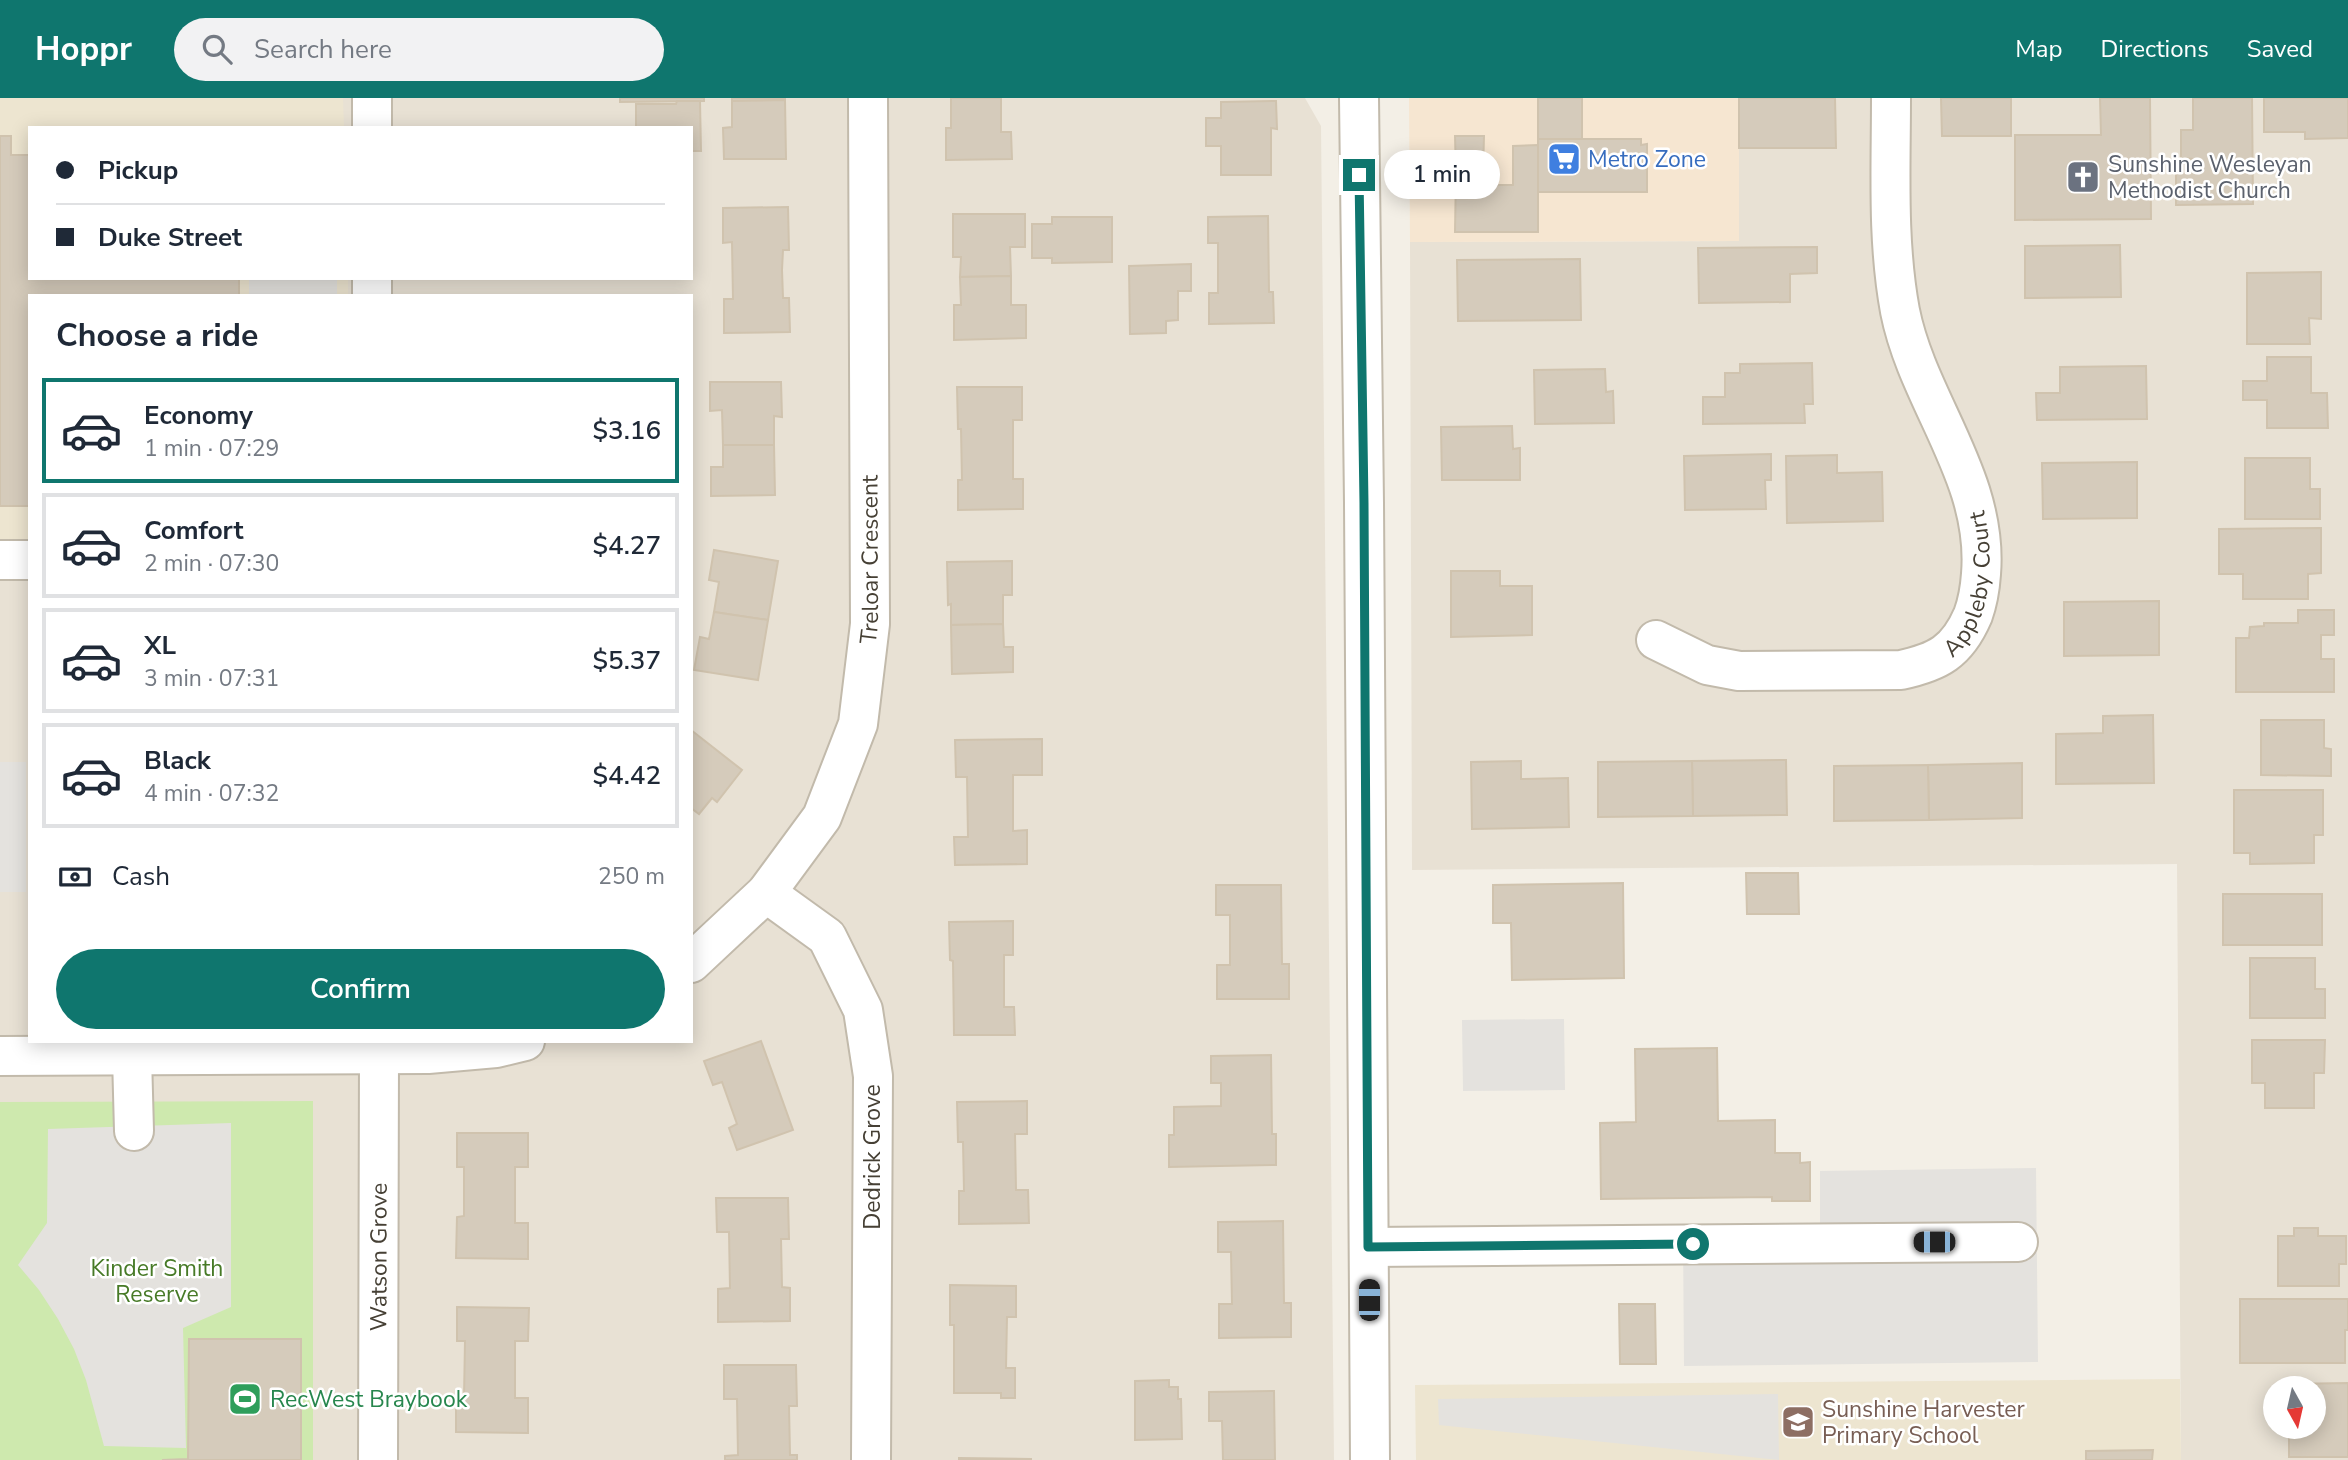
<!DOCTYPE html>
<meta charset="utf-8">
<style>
body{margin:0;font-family:"Nunito Sans",sans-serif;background:#f2f2f3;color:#1f2937;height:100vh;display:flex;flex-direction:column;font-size:26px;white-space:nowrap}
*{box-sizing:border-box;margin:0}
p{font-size:23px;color:#747a83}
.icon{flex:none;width:38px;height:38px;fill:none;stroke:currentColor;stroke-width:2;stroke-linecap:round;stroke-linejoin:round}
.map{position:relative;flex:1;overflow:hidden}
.drawer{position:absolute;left:28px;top:196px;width:665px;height:749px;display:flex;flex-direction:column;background:#fff;border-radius:0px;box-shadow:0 4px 18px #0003}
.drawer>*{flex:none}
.top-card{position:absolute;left:28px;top:28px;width:665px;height:154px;border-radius:0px;box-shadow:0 4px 18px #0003;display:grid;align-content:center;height:154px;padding:0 28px;background:#fff}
.needle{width:46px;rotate:172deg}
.fabs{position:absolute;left:2263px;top:1278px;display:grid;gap:14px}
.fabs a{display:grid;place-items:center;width:63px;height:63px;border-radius:50%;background:#fff;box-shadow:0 4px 18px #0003;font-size:35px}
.end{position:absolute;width:32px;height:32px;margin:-16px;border:9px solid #0f766e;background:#fff;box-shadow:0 0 0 4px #fff}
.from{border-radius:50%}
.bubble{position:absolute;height:49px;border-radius:24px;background:#fff;box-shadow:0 4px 18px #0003;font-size:23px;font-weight:600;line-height:49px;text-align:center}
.car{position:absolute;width:21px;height:42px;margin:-21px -10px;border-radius:9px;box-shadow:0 0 5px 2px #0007;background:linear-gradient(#222 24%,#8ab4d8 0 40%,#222 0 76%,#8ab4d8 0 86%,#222 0)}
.top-card b{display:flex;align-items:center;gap:24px;height:66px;font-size:26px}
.top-card b+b{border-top:2px solid #e0e1e3}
.top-card i{width:18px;height:18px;background:#1f2937}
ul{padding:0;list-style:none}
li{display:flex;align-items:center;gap:21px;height:105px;margin:0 14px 10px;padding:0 14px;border:4px solid #e0e1e3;border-radius:0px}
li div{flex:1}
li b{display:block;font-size:26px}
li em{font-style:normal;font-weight:600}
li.on{border-color:#0f766e}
li>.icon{width:63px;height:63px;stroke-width:1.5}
h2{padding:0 28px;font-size:32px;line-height:84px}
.pay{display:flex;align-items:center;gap:18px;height:77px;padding:0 28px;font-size:26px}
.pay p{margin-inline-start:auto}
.action{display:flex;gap:14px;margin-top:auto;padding:14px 28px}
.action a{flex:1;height:80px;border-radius:42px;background:#0f766e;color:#fff;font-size:28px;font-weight:600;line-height:80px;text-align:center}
header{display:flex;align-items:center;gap:42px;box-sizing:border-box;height:98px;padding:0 35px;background:#0f766e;color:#fff}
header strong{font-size:33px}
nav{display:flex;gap:38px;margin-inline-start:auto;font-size:24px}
.search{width:490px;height:63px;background:#f2f2f3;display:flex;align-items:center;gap:18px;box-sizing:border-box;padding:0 24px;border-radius:38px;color:#747a83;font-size:26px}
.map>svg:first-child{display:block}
.residential{fill:#e8e1d4;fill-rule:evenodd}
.commercial{fill:#f6e6d1}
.education{fill:#ede5d0}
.green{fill:#cee9ae}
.parking{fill:#e4e2de}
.building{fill:#d5cbbb;stroke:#d0c3ae;stroke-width:2}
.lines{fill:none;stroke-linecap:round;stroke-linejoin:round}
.minor-casing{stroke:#c2baab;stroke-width:42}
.minor{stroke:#fff;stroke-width:38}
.route{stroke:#0f766e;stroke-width:9}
.labels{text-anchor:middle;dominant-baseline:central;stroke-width:5;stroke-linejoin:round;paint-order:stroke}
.shop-label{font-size:23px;fill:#366cbe;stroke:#fff;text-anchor:start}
.worship-label{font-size:23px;fill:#5b616d;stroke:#fff;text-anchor:start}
.street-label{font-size:23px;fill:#464035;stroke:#fff}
.park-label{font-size:23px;fill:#477a27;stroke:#fff}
.leisure-label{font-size:23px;fill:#27864d;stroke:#fff;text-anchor:start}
.education-label{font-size:23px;fill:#785e54;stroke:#fff;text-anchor:start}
</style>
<header>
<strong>Hoppr</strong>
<div class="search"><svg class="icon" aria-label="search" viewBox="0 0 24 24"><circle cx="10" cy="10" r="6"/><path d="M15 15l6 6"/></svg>Search here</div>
<nav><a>Map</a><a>Directions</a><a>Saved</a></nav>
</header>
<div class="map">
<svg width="2348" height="1362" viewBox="0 0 2348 1362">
<rect width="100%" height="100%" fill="#f3efe6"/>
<!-- residential -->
<g class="residential">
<path d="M0,0H1305L1321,28L1334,1362H0ZM30,30H691V180H30ZM30,198H691V943H30Z"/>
<path d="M1739,0H2348V1362H2181L2177,766L1412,772L1410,144L1738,143ZM2275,1290H2314V1328H2275Z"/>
</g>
<!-- commercial -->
<polygon class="commercial" points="1409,0 1739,0 1739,143 1410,144"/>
<!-- education -->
<g class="education">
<polygon points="0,0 343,0 344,30 30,30 30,180 348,180 348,198 30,198 30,442 0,443"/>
<polygon points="2180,1281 2181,1362 1416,1362 1415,1287"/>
</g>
<!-- green -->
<polygon class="green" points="313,1003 313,1362 0,1362 0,1004"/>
<!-- parking -->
<g class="parking">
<rect x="249" y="180" width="88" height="18"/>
<rect x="0" y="664" width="26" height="130"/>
<polygon points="1564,921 1565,992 1463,993 1462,922"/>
<polygon points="231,1025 231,1209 183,1230 186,1350 104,1348 86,1282 74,1251 58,1221 39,1192 18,1167 47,1125 48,1031"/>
<polygon points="2036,1070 2038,1264 1684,1268 1683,1135 1820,1133 1820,1073"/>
<polygon points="1778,1296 1779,1362 1439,1327 1438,1301"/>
</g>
<!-- building -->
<g class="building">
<polygon points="620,0 704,0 704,3 620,4"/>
<polygon points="732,0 785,0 785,2 732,3"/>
<polygon points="951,0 1001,0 1001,34 1011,34 1012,61 946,62 946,30 951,30"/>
<rect x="1538" y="0" width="44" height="47"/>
<polygon points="1739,0 1835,0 1836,50 1739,50"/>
<polygon points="1941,0 2011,0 2011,38 1942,38"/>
<polygon points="2100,0 2150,0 2151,121 2015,122 2015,37 2101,37"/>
<polygon points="2193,0 2252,0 2253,106 2176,107 2176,66 2193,66 2193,61 2181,60 2181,32 2193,32"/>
<polygon points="2264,0 2348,0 2348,40 2305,41 2305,34 2264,34"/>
<polygon points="785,2 786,61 724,61 723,30 732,29 732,3"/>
<polygon points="677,3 700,3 701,53 691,53 691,30 636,30 636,6 676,6"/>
<polygon points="1276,3 1277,31 1271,30 1271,77 1221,77 1221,48 1206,48 1206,20 1221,20 1221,4"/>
<polygon points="0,38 11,38 11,57 30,57 30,180 239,180 239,198 30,198 30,408 0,408"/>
<polygon points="1455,38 1484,38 1483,75 1456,75"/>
<polygon points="1538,41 1641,41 1641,47 1647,46 1647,94 1538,94"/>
<polygon points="1538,47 1538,134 1455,134 1456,75 1485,75 1486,87 1513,87 1513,48"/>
<polygon points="788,109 789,152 783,152 782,172 783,200 789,200 790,234 724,235 724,201 733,201 732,144 723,145 723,110"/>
<polygon points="953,116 1025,116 1025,149 1010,149 1011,178 960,179 961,159 953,159"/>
<polygon points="1268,118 1269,194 1273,194 1274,225 1209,226 1209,195 1218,195 1218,145 1208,145 1208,119"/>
<polygon points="1052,119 1112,119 1112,164 1052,165 1052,160 1032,160 1032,126 1052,126"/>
<polygon points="2120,147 2121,199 2025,200 2025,148"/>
<polygon points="1817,149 1817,175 1790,176 1790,204 1699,205 1698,150"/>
<polygon points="1580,161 1581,222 1458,223 1457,162"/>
<polygon points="1191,166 1191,193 1178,193 1178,222 1166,223 1166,235 1130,236 1129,168"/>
<polygon points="2321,174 2321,221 2309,220 2310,246 2247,246 2247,175"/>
<polygon points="1011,178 1011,207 1026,207 1026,240 954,242 954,207 961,207 960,179"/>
<polygon points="2267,259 2311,259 2311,295 2327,295 2328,330 2267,330 2267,302 2243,302 2243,283 2267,283"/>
<polygon points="1812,265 1813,306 1804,306 1805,325 1703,326 1703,299 1725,299 1725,275 1740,275 1740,266"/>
<polygon points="2146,268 2147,321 2037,322 2036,295 2060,295 2060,269"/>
<polygon points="1605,271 1606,294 1613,293 1614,325 1535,326 1534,272"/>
<polygon points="710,284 781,284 782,319 774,318 774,347 723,347 722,312 710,313"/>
<polygon points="957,289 1022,289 1022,322 1013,322 1013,381 1023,381 1023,411 958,412 958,382 962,382 961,331 958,331"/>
<polygon points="1512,328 1513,351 1520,350 1520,382 1442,382 1441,329"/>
<polygon points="723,347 774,347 775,397 711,398 711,369 723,369"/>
<polygon points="1771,356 1771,382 1765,382 1766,411 1685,412 1684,358"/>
<polygon points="1837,357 1837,375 1882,374 1883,423 1787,425 1786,358"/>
<polygon points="2245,360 2310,360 2310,391 2320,391 2320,421 2245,421"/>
<polygon points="2137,364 2137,420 2043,421 2042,365"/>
<polygon points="2321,430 2321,475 2308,476 2308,501 2243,501 2243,476 2219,476 2219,431"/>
<polygon points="714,452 778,463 768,522 714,514 719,484 709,482"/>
<polygon points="1012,463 1012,497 1003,497 1003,526 951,527 951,506 948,507 947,464"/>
<polygon points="1451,473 1500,473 1500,488 1532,488 1532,537 1451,539"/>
<polygon points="2159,503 2159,557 2064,558 2064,504"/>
<polygon points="2298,512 2334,512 2334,537 2321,537 2321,561 2334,561 2334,594 2236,594 2236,540 2249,540 2250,529 2264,528 2264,525 2298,525"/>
<polygon points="714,514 768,522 758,582 694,572 700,539 709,541"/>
<polygon points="1003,526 1004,549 1013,549 1013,574 952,576 951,527"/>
<polygon points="2153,617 2154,685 2056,686 2056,636 2103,635 2103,618"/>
<polygon points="2261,622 2324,622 2324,650 2331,651 2331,678 2261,677"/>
<polygon points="691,632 742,672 717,704 712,700 699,716 691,710"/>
<polygon points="1042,641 1042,677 1013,677 1013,733 1027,732 1027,766 955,767 954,739 968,739 967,679 956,679 955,642"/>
<polygon points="1786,662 1787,717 1693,718 1692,663"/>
<polygon points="1521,663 1521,681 1568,680 1569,729 1472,731 1471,664"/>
<polygon points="1692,663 1693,718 1598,719 1598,664"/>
<polygon points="2022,665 2022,720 1929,722 1928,667"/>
<polygon points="1928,667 1929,722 1834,723 1834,668"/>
<polygon points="2234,692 2323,692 2323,737 2314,737 2314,765 2250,766 2250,755 2234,755"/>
<polygon points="1746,775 1798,775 1799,816 1747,816"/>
<polygon points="1623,785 1624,880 1512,882 1511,825 1493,825 1493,787"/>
<polygon points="1216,787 1281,787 1282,866 1289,866 1289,901 1217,901 1217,867 1230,867 1230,817 1216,817"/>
<rect x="2223" y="796" width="99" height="51"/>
<polygon points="1013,823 1013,857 1004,857 1004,909 1014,909 1015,937 954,937 953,863 950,862 949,824"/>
<polygon points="2250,860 2315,860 2315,891 2325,891 2325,920 2250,920"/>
<polygon points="2252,942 2325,942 2324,975 2314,975 2314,1010 2265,1010 2265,985 2252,985"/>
<polygon points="761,943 793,1032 737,1052 729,1030 737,1026 722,984 713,987 704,963"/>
<polygon points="1717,950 1718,1023 1775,1022 1775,1055 1800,1055 1800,1065 1810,1064 1810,1103 1772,1103 1772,1099 1601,1101 1600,1025 1636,1024 1635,951"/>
<polygon points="1271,957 1272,1036 1276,1036 1276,1067 1169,1069 1169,1037 1174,1037 1174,1009 1221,1008 1221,985 1211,985 1211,958"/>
<polygon points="1027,1003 1027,1036 1015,1036 1016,1092 1028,1092 1029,1125 959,1126 959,1093 964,1093 963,1044 958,1044 957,1004"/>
<polygon points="457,1035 528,1035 528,1069 515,1069 515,1125 528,1125 528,1161 456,1160 457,1119 464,1118 464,1069 457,1069"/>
<polygon points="716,1100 788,1100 789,1141 781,1141 782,1189 790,1190 790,1223 718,1224 718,1191 730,1190 729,1134 717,1134"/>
<polygon points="1283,1123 1284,1205 1291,1205 1291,1239 1219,1240 1219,1206 1232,1206 1231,1154 1218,1154 1218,1124"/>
<polygon points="2294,1130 2318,1130 2318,1138 2346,1138 2346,1166 2339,1166 2339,1188 2278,1188 2278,1138 2294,1138"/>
<polygon points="950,1187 1016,1188 1016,1219 1007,1219 1006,1270 1015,1270 1015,1300 1001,1300 1001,1295 954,1295 954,1227 950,1227"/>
<polygon points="2240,1201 2348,1201 2348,1232 2345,1232 2345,1265 2240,1265"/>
<polygon points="1619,1206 1655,1206 1656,1266 1620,1266"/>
<polygon points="457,1209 529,1210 528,1243 515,1243 515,1300 528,1300 528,1335 456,1334 456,1300 464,1300 465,1243 457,1243"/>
<polygon points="189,1241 301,1241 301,1362 162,1362 188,1361"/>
<polygon points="724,1267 796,1267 797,1308 789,1308 790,1357 797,1357 797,1362 725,1362 725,1358 738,1357 737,1301 724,1301"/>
<polygon points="1169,1282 1169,1289 1178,1289 1178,1301 1181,1301 1182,1341 1135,1342 1135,1283"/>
<polygon points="2348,1285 2348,1359 2289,1359 2289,1328 2314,1328 2314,1290 2289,1290 2289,1286"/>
<polygon points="1274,1293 1275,1362 1223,1362 1222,1323 1209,1323 1209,1294"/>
<polygon points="2153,1352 2152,1362 2086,1362 2086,1353"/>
<polygon points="959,1360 1031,1361 1031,1362 959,1362"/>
</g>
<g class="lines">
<defs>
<g id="minor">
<polyline points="1359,0 1364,405 1370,1362"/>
<polyline points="372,30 372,0"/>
<polyline points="372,180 372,198"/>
<polyline points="0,462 30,462"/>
<path id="s1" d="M1656,542L1707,567L1739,573L1901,572C1938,564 1957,554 1973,517C1978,503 1980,491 1981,476C1989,379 1918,304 1900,213C1887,143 1891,71 1891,0"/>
<polyline points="766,795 827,839 863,912 873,978 871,1362"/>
<path id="s2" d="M691,865L766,795L822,719L858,626L870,526L868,0"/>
<polyline points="0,958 428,956 496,950 525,943"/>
<polyline points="132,958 134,1033"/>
<polyline points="1369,1149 2018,1144"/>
<path id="s3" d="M378,1362L379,958"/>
</g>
</defs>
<!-- minor casing -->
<use href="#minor" class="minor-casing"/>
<!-- minor -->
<use href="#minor" class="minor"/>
</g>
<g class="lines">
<!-- route -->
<polyline class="route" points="1359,77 1364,405 1368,1149 1693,1146"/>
</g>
<!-- icons -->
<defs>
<symbol id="supermarket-square" viewBox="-11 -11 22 22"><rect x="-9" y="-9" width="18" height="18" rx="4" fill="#3f7fe0" stroke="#fff"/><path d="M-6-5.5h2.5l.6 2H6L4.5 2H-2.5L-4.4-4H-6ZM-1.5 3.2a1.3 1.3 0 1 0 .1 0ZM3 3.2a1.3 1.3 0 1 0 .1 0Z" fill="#fff"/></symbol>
<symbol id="church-square" viewBox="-11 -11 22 22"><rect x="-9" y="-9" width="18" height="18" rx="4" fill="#6b7280" stroke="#fff"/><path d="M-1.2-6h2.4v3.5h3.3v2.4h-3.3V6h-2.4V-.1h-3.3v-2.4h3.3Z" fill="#fff"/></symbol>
<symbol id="stadium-square" viewBox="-11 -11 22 22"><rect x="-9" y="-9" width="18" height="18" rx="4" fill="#2e9e5b" stroke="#fff"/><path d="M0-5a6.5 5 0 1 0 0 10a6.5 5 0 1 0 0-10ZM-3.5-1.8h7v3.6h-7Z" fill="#fff"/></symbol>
<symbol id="school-square" viewBox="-11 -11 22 22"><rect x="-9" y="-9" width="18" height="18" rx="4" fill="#8d6e63" stroke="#fff"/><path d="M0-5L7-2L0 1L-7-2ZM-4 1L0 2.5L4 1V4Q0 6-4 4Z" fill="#fff"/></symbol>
</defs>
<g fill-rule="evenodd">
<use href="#supermarket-square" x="1545" y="42" width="38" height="38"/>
<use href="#church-square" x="2064" y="60" width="38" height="38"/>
<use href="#stadium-square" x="226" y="1282" width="38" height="38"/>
<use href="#school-square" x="1779" y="1305" width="38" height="38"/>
</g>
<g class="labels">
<!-- shop labels -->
<g class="shop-label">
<text x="1588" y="61">Metro Zone</text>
</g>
<!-- worship labels -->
<g class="worship-label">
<text x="2108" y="66">Sunshine Wesleyan<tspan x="2108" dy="26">Methodist Church</tspan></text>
</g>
<!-- street labels -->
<g class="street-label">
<text stroke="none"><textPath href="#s2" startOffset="462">Treloar Crescent</textPath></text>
<text stroke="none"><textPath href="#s1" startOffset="376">Appleby Court</textPath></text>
<text transform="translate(872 1059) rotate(-90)">Dedrick Grove</text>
<text stroke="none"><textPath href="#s3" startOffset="203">Watson Grove</textPath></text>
</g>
<!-- park labels -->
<g class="park-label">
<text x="157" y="1170">Kinder Smith<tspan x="157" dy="26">Reserve</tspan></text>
</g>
<!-- leisure labels -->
<g class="leisure-label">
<text x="270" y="1301">RecWest Braybook</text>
</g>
<!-- education labels -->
<g class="education-label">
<text x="1822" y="1311">Sunshine Harvester<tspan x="1822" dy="26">Primary School</tspan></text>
</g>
</g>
</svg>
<div class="fabs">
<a><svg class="needle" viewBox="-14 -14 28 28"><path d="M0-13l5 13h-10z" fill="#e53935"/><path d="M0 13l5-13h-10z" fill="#747a83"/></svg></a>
</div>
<i class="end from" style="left:1693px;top:1146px"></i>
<i class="end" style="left:1359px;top:77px"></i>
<div class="bubble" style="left:1384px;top:52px;width:116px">1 min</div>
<i class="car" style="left:1934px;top:1144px;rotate:270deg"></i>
<i class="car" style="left:1369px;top:1202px;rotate:0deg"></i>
<div class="top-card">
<b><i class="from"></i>Pickup</b>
<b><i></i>Duke Street</b>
</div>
<section class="drawer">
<h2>Choose a ride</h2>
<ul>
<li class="on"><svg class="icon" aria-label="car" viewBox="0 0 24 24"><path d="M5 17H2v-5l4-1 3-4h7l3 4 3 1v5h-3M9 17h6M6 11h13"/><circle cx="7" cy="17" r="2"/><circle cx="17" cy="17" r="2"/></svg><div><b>Economy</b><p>1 min · 07:29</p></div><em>$3.16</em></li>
<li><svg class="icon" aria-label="car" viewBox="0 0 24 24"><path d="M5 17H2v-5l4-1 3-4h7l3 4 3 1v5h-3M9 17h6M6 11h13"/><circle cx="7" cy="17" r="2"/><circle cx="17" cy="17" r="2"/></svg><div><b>Comfort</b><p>2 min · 07:30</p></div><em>$4.27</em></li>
<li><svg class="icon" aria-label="car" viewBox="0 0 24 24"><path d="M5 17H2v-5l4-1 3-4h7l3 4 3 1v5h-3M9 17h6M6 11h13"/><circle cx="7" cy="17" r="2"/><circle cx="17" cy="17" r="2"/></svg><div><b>XL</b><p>3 min · 07:31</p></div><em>$5.37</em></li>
<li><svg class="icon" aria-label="car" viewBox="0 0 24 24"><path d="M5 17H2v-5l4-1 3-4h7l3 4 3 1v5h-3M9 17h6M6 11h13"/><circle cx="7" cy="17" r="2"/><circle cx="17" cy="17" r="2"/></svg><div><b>Black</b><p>4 min · 07:32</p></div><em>$4.42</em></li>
</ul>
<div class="pay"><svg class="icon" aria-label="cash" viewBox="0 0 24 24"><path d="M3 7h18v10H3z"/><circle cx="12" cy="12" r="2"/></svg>Cash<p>250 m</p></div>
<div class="action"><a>Confirm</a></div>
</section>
</div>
